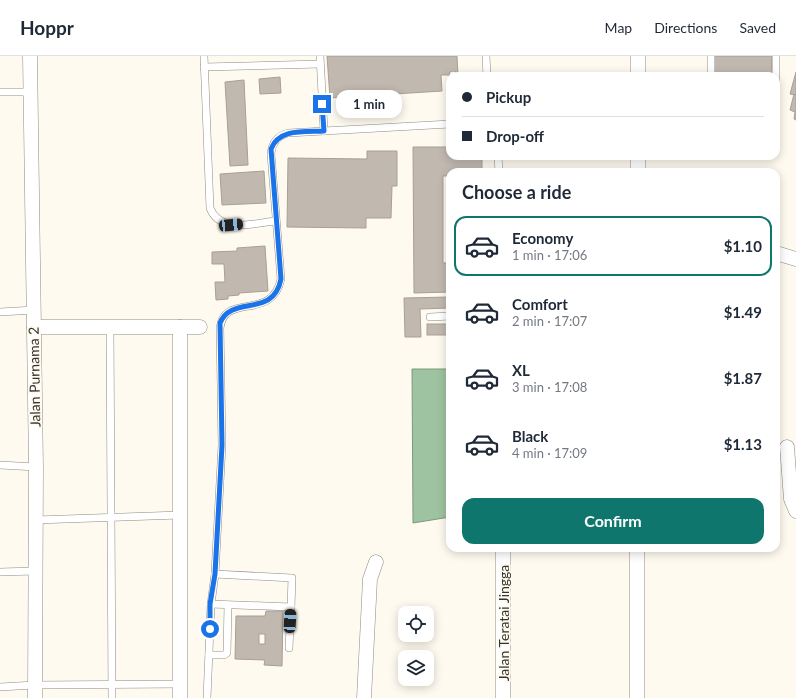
<!DOCTYPE html>
<meta charset="utf-8">
<style>
body{margin:0;font-family:Lato,sans-serif;background:#f2f2f3;color:#1f2937;height:100vh;display:flex;flex-direction:column;font-size:15px;white-space:nowrap}
*{box-sizing:border-box;margin:0}
p{font-size:13px;color:#747a83}
.icon{flex:none;width:22px;height:22px;fill:none;stroke:currentColor;stroke-width:2;stroke-linecap:round;stroke-linejoin:round}
.map{position:relative;flex:1;overflow:hidden}
.sheet{position:absolute;left:446px;top:112px;width:334px;height:384px;display:flex;flex-direction:column;background:#fff;border-radius:12px;box-shadow:0 2px 10px #0003}
.sheet>*{flex:none}
.guide{position:absolute;left:446px;top:16px;width:334px;height:88px;border-radius:12px;box-shadow:0 2px 10px #0003;display:grid;align-content:center;height:88px;padding:0 16px;background:#fff}
.fabs{position:absolute;left:398px;top:550px;display:grid;gap:8px}
.fabs a{display:grid;place-items:center;width:36px;height:36px;border-radius:8px;background:#fff;box-shadow:0 2px 10px #0003;font-size:20px}
.end{position:absolute;width:18px;height:18px;margin:-9px;border:5px solid #1a73e8;background:#fff;box-shadow:0 0 0 2px #fff}
.from{border-radius:50%}
.bubble{position:absolute;height:28px;border-radius:12px;background:#fff;box-shadow:0 2px 10px #0003;font-size:13px;font-weight:700;line-height:28px;text-align:center}
.car{position:absolute;width:12px;height:24px;margin:-12px -6px;border-radius:5px;box-shadow:0 0 3px 1px #0007;background:linear-gradient(#222 24%,#8ab4d8 0 40%,#222 0 76%,#8ab4d8 0 86%,#222 0)}
.guide b{display:flex;align-items:center;gap:14px;height:38px;font-size:15px}
.guide b+b{border-top:1px solid #e0e1e3}
.guide i{width:10px;height:10px;background:#1f2937}
ul{padding:0;list-style:none}
li{display:flex;align-items:center;gap:12px;height:60px;margin:0 8px 6px;padding:0 8px;border:2px solid transparent;border-radius:12px}
li div{flex:1}
li b{display:block;font-size:15px}
li em{font-style:normal;font-weight:700}
li.selected{border-color:#0f766e}
li>.icon{width:36px;height:36px;stroke-width:1.5}
h2{padding:0 16px;font-size:18px;line-height:48px}
.action{display:flex;gap:8px;margin-top:auto;padding:8px 16px}
.action a{flex:1;height:46px;border-radius:12px;background:#0f766e;color:#fff;font-size:16px;font-weight:700;line-height:46px;text-align:center}
header{display:flex;align-items:center;gap:24px;box-sizing:border-box;height:56px;padding:0 20px;background:#fff;border-bottom:1px solid #e0e1e3}
header strong{font-size:19px}
nav{display:flex;gap:22px;margin-inline-start:auto;font-size:14px}
.map>svg:first-child{display:block}
.water{fill:#9ec3a0;stroke:#7e987e}
.building{fill:#c1b8b0;stroke:#a89f97;fill-rule:evenodd}
.lines{fill:none;stroke-linecap:round;stroke-linejoin:round}
.service-casing{stroke:#8f8b81;stroke-width:8}
.minor-casing{stroke:#8f8b81;stroke-width:15}
.service{stroke:#fff;stroke-width:7}
.minor{stroke:#fff;stroke-width:14}
.route{stroke:#1a73e8;stroke-width:5}
.labels{text-anchor:middle;dominant-baseline:central;stroke-width:3.5;stroke-linejoin:round;paint-order:stroke}
.street-label{font-size:14px;fill:#34332f;stroke:#fefaef}
</style>
<header>
<strong>Hoppr</strong>
<nav><a>Map</a><a>Directions</a><a>Saved</a></nav>
</header>
<div class="map">
<svg width="796" height="642" viewBox="0 0 796 642">
<rect width="100%" height="100%" fill="#fefaef"/>
<!-- water -->
<polygon class="water" points="412,313 450,313 450,461 413,467"/>
<!-- building -->
<g class="building">
<polygon points="327,0 457,0 458,19 441,19 442,35 330,42"/>
<polygon points="714,0 772,0 771,20 714,20"/>
<polygon points="796,16 796,39 790,38"/>
<polygon points="280,21 281,37 260,38 259,23"/>
<polygon points="244,24 248,109 230,110 225,26"/>
<polygon points="794,38 796,39 796,64 794,63 795,56 790,54"/>
<polygon points="413,91 450,91 450,100 482,100 482,116 450,116 450,120 443,120 443,207 450,207 450,236 414,237"/>
<polygon points="367,95 397,95 397,130 392,130 391,162 366,162 366,172 287,171 288,102 367,103"/>
<polygon points="264,115 266,147 222,149 220,118"/>
<polygon points="265,190 268,235 239,237 239,239 228,240 228,243 216,244 215,226 225,226 224,208 212,208 212,196 237,195 237,192"/>
<polygon points="450,241 450,252 420,253 421,281 405,281 404,242"/>
<rect x="427" y="268" width="23" height="11"/>
<path d="M266,555H283L282,610L264,609L265,604L235,603L236,560H265ZM259,578H265V588H259Z"/>
</g>
<g class="lines">
<defs>
<g id="service">
<path d="M204,0L210,152C220,178 254,167 276,165"/>
<polyline points="320,0 324,75"/>
<polyline points="486,0 487,20"/>
<polyline points="711,0 711,20"/>
<polyline points="204,11 320,8"/>
<polyline points="453,19 453,20"/>
<polyline points="0,36 31,36"/>
<polyline points="776,68 776,0"/>
<polyline points="498,100 499,116"/>
<polyline points="0,256 34,254"/>
<polyline points="430,261 450,260"/>
<polyline points="110,271 112,642"/>
<polyline points="0,409 36,411"/>
<polyline points="36,464 180,459"/>
<polyline points="0,516 35,515"/>
<polyline points="211,548 291,551 292,522 215,518"/>
<polyline points="289,592 291,551"/>
<polyline points="209,599 224,599 227,597 228,549"/>
<polyline points="0,631 35,629 180,628"/>
<path d="M207,642L211,548L215,518L222,389L220,272C224,236 272,266 281,223L271,98C272,87 277,80 288,77L450,68"/>
</g>
<g id="minor">
<polyline points="30,0 36,411 35,642"/>
<polyline points="638,20 638,0"/>
<polyline points="638,116 638,100"/>
<polyline points="776,197 796,203"/>
<polyline points="34,271 200,271"/>
<polyline points="180,271 180,642"/>
<polyline points="787,391 791,443 796,455"/>
<polyline points="364,642 370,523 376,506"/>
<polyline points="503,642 503,492"/>
<polyline points="637,642 637,492"/>
</g>
</defs>
<!-- service casing -->
<use href="#service" class="service-casing"/>
<!-- minor casing -->
<use href="#minor" class="minor-casing"/>
<!-- service -->
<use href="#service" class="service"/>
<!-- minor -->
<use href="#minor" class="minor"/>
</g>
<g class="lines">
<!-- route -->
<path class="route" d="M210,573V548L215,518L222,389L220,267C232,238 273,263 281,223L271,93C279,72 305,76 324,75L322,48"/>
</g>
<g class="labels">
<!-- street labels -->
<g class="street-label">
<text transform="translate(34 321) rotate(-91)">Jalan Purnama 2</text>
<text transform="translate(503 567) rotate(-90)">Jalan Teratai Jingga</text>
</g>
</g>
</svg>
<div class="fabs">
<a><svg class="icon" aria-label="locate" viewBox="0 0 24 24"><circle cx="12" cy="12" r="6"/><path d="M12 2v4M12 18v4M2 12h4M18 12h4"/></svg></a>
<a><svg class="icon" aria-label="layers" viewBox="0 0 24 24"><path d="M12 4l9 5-9 5-9-5zM3 14l9 5 9-5"/></svg></a>
</div>
<i class="end from" style="left:210px;top:573px"></i>
<i class="end" style="left:322px;top:48px"></i>
<div class="bubble" style="left:336px;top:34px;width:66px">1 min</div>
<i class="car" style="left:231px;top:169px;rotate:85deg"></i>
<i class="car" style="left:290px;top:565px;rotate:3deg"></i>
<div class="guide">
<b><i class="from"></i>Pickup</b>
<b><i></i>Drop-off</b>
</div>
<section class="sheet">
<h2>Choose a ride</h2>
<ul>
<li class="selected"><svg class="icon" aria-label="car" viewBox="0 0 24 24"><path d="M5 17H2v-5l4-1 3-4h7l3 4 3 1v5h-3M9 17h6M6 11h13"/><circle cx="7" cy="17" r="2"/><circle cx="17" cy="17" r="2"/></svg><div><b>Economy</b><p>1 min · 17:06</p></div><em>$1.10</em></li>
<li><svg class="icon" aria-label="car" viewBox="0 0 24 24"><path d="M5 17H2v-5l4-1 3-4h7l3 4 3 1v5h-3M9 17h6M6 11h13"/><circle cx="7" cy="17" r="2"/><circle cx="17" cy="17" r="2"/></svg><div><b>Comfort</b><p>2 min · 17:07</p></div><em>$1.49</em></li>
<li><svg class="icon" aria-label="car" viewBox="0 0 24 24"><path d="M5 17H2v-5l4-1 3-4h7l3 4 3 1v5h-3M9 17h6M6 11h13"/><circle cx="7" cy="17" r="2"/><circle cx="17" cy="17" r="2"/></svg><div><b>XL</b><p>3 min · 17:08</p></div><em>$1.87</em></li>
<li><svg class="icon" aria-label="car" viewBox="0 0 24 24"><path d="M5 17H2v-5l4-1 3-4h7l3 4 3 1v5h-3M9 17h6M6 11h13"/><circle cx="7" cy="17" r="2"/><circle cx="17" cy="17" r="2"/></svg><div><b>Black</b><p>4 min · 17:09</p></div><em>$1.13</em></li>
</ul>
<div class="action"><a>Confirm</a></div>
</section>
</div>
